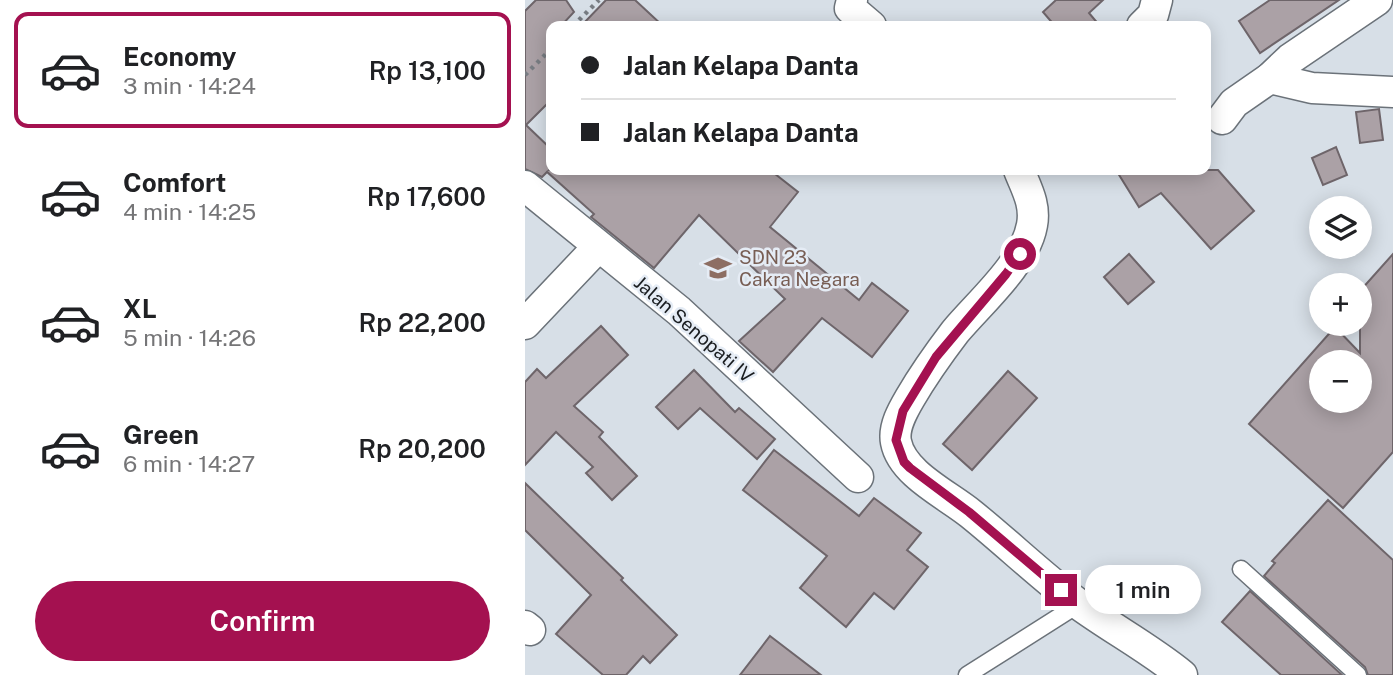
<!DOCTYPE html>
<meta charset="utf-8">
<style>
body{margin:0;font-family:"Public Sans",sans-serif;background:#f6f6f6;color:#202124;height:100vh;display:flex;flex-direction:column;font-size:26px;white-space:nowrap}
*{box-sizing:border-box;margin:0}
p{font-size:23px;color:#757577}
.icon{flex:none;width:38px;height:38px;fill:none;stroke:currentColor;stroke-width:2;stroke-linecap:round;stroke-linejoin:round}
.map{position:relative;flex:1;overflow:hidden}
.sheet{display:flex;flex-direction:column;background:#fff;width:525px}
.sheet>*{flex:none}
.banner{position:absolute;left:21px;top:21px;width:665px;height:154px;border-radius:14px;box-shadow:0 4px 18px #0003;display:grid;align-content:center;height:154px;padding:0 35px;background:#fff}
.tools{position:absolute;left:784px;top:196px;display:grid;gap:14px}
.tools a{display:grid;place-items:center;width:63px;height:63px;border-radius:50%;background:#fff;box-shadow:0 4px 18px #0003;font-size:35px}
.end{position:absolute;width:32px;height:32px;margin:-16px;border:9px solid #a41150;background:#fff;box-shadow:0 0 0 4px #fff}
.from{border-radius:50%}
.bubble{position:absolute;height:49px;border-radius:24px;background:#fff;box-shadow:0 4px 18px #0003;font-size:23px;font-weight:600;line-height:49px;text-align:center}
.banner b{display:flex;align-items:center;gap:24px;height:66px;font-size:26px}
.banner b+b{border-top:2px solid #e0e0e0}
.banner i{width:18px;height:18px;background:#202124}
ul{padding:12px 0 0;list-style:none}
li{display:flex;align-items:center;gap:21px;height:116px;margin:0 14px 10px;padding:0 21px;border:4px solid transparent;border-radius:14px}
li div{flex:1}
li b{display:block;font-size:26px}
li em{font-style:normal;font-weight:600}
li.selected{border-color:#a41150}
li>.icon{width:63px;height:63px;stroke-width:1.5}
.button{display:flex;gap:14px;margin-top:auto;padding:14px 35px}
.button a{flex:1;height:80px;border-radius:42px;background:#a41150;color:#fff;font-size:28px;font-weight:600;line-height:80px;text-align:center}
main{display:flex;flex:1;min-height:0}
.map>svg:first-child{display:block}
.building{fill:#aba1a6;stroke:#6e656a;stroke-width:2;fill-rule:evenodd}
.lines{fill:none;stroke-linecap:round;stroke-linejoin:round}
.lane-casing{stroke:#6b7279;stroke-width:19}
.street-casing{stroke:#6b7279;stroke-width:33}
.path{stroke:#787d83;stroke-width:4.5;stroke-dasharray:3.5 5;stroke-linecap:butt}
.lane{stroke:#fff;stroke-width:16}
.street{stroke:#fff;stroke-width:30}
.route{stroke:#a41150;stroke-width:9}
.labels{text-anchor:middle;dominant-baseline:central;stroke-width:5;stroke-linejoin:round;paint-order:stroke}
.education-label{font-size:19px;fill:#785e54;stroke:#e5ecf5;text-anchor:start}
.street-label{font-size:19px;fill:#1a1d20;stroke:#e5ecf5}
</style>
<main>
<section class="sheet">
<ul>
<li class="selected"><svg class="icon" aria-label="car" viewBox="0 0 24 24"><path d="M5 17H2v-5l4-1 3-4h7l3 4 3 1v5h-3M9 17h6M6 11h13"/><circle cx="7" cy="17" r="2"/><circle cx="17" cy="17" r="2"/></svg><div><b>Economy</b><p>3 min · 14:24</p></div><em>Rp 13,100</em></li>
<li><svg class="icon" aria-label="car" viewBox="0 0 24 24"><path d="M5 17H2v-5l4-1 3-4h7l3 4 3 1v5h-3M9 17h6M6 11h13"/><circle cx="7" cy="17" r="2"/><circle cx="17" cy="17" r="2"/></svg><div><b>Comfort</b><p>4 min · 14:25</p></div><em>Rp 17,600</em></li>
<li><svg class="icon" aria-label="car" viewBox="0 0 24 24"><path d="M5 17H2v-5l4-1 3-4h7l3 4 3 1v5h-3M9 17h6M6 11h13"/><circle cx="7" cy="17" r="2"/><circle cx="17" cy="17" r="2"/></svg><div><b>XL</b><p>5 min · 14:26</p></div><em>Rp 22,200</em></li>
<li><svg class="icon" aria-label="car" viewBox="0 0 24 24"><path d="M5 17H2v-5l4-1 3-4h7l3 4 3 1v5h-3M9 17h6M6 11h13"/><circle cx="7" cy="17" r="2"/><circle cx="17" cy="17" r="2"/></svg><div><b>Green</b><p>6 min · 14:27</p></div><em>Rp 20,200</em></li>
</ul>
<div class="button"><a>Confirm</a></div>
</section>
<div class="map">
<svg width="868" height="675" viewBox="0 0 868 675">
<rect width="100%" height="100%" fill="#d7dfe7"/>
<!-- building -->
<g class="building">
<polygon points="11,0 41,0 49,12 36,26 26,26 26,100 1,125 26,149 26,167 24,170 245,170 273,192 245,227 334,300 347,283 383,311 347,357 297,318 248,372 214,341 260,299 174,215 129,268 66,217 69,214 22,172 17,177 0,169 0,11"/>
<polygon points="81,0 110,0 138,26 56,26"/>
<polygon points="531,0 578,0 564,13 575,26 530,26 518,12"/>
<polygon points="745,0 814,0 735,53 714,21"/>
<polygon points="854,109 858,140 835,143 831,112"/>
<polygon points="811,147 822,175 798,185 787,158"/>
<polygon points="591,170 693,170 729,211 686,249 636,193 614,207"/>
<polygon points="604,254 629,282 603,304 579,277"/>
<path d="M868,254V452L818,508L724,424L810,327L835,353V291ZM796,362H835V401H796Z"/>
<polygon points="76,326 103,355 49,406 78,432 74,437 112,476 87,500 61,473 68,467 31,432 0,465 0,382 12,369 21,378"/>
<polygon points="169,370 210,412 214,408 250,439 232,459 175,408 153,429 131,407"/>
<polygon points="483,371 512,398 447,470 418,444"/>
<polygon points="249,450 334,516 349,498 396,533 382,550 403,567 369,609 349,593 321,627 275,588 302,556 218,490"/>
<polygon points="0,483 98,578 96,580 152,635 125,663 118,656 101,675 78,675 31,634 66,595 0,530"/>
<polygon points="803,500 868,560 868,675 843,675 840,667 739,576 750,563 747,561"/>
<polygon points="725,591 817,675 756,675 697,622"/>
<polygon points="245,636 296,675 215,675"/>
</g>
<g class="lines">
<defs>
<g id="lane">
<polyline points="716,569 833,675"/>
<polyline points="442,675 554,604"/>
</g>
<g id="street">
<polyline points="327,0 325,8 346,26"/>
<polyline points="617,26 628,15 632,0"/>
<polyline points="745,78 787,88 868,92"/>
<polyline points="697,119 709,103 745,78 765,59 852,0"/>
<path d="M494,170C501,188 511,204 507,225C500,264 455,302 430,332C414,353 399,374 385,398C378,410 368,427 371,442C377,474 423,495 446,514C482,543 515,575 552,603C586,628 624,648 657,675"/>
<polyline points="0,186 154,311 333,477"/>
<polyline points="0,324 73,247"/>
<polyline points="0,626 5,630"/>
</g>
</defs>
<!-- lane casing -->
<use href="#lane" class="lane-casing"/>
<!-- street casing -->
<use href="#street" class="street-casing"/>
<!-- path -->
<g class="path">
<polyline points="48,26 74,0"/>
<polyline points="0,75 26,49"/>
</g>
<!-- lane -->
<use href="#lane" class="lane"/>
<!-- street -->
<use href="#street" class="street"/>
</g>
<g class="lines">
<!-- route -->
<polyline class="route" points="495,254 481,274 411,357 378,411 371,440 379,462 385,468 444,512 536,590"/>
</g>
<!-- icons -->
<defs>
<symbol id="school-bare" viewBox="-9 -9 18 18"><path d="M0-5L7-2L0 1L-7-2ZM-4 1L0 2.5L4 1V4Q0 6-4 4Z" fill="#8d6e63" stroke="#e5ecf5" stroke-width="2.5" paint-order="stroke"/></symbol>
</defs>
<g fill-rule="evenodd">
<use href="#school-bare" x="174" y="249" width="38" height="38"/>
</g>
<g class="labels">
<!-- education labels -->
<g class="education-label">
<text x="214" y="257">SDN 23<tspan x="214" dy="22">Cakra Negara</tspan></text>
</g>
<!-- street labels -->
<g class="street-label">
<text transform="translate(169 329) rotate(41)">Jalan Senopati IV</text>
</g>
</g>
</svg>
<div class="tools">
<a><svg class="icon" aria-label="layers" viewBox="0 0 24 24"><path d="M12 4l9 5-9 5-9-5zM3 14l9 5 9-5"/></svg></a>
<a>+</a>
<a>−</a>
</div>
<i class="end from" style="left:495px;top:254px"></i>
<i class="end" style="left:536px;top:590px"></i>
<div class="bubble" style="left:560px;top:565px;width:116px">1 min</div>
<div class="banner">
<b><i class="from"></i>Jalan Kelapa Danta</b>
<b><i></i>Jalan Kelapa Danta</b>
</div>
</div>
</main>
